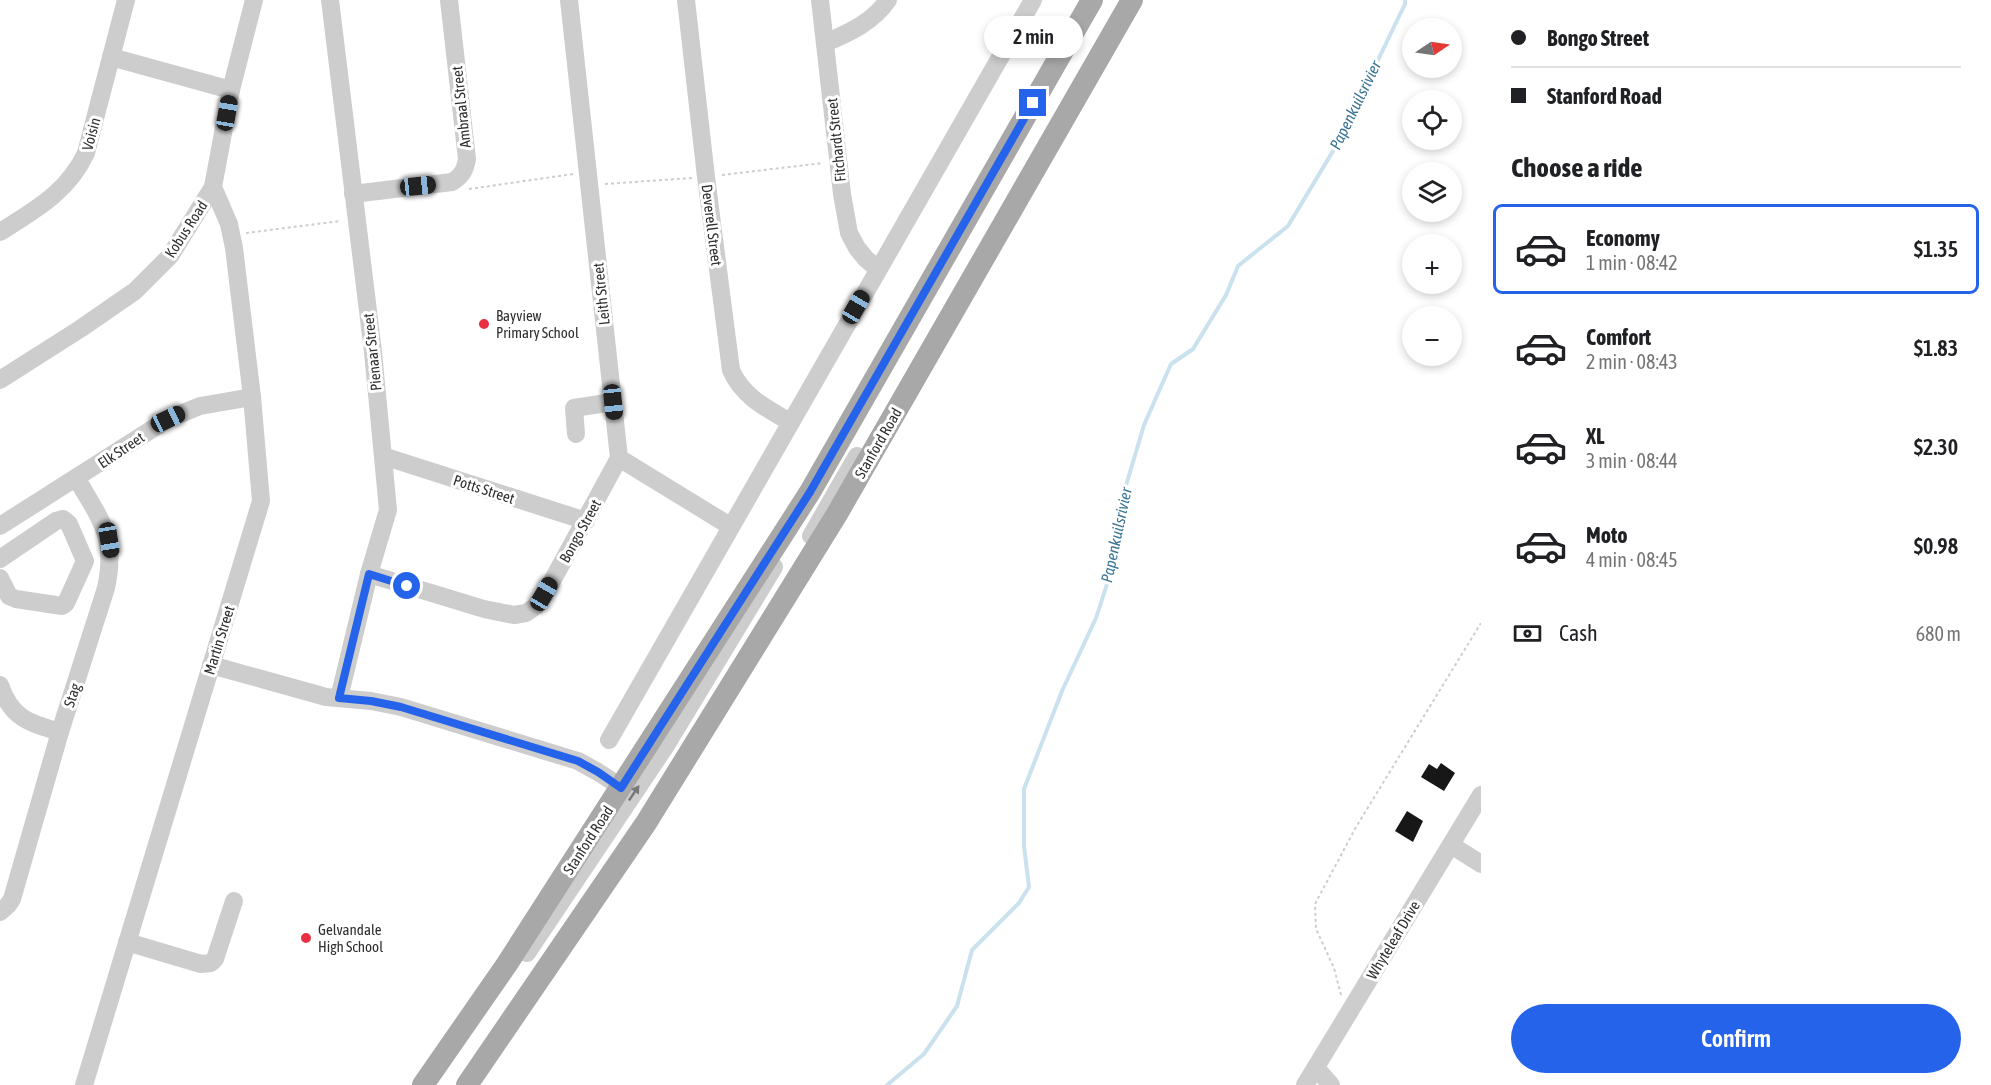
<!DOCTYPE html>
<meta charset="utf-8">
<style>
body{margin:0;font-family:"Asap Condensed",sans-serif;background:#f2f2f2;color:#202124;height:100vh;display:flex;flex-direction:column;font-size:22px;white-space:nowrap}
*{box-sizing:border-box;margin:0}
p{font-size:20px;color:#757577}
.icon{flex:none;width:33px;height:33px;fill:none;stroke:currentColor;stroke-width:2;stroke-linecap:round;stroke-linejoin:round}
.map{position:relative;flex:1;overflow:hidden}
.side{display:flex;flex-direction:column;background:#fff;width:510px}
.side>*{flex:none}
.banner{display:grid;align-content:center;height:132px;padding:0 30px;background:#fff}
.needle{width:39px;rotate:77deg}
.controls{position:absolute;left:1402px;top:18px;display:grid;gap:12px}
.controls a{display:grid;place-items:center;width:60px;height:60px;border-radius:50%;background:#fff;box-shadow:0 3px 9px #0003;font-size:30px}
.end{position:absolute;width:27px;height:27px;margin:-14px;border:8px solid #2563eb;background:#fff;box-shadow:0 0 0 3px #fff}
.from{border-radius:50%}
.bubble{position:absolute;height:42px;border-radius:21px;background:#fff;box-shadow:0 3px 9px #0003;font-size:20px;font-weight:600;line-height:42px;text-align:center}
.car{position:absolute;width:18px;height:36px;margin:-18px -9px;border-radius:8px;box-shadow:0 0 4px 2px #0007;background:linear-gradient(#222 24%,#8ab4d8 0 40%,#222 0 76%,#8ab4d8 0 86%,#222 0)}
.banner b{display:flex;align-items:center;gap:21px;height:57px;font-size:22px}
.banner b+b{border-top:2px solid #e0e0e0}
.banner i{width:15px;height:15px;background:#202124}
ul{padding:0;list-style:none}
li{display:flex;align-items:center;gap:18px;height:90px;margin:0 12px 9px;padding:0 18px;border:3px solid transparent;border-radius:9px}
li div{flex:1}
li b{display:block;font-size:22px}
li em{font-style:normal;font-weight:600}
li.on{border-color:#2563eb}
li>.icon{width:54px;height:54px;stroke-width:1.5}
h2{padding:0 30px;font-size:27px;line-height:72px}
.pay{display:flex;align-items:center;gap:15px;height:66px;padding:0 30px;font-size:22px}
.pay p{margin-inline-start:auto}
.button{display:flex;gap:12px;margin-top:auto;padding:12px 30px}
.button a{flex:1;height:69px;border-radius:36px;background:#2563eb;color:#fff;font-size:24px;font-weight:600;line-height:69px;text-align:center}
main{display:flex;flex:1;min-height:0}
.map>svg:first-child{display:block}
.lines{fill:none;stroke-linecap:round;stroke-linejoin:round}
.stream{stroke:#cae1ee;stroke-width:4}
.building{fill:#171717}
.path{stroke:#cdcdcd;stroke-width:2;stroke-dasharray:3 3;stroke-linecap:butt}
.minor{stroke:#cdcdcd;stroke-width:18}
.major{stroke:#a8a8a8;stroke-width:22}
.oneway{fill:#777}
.route{stroke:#2563eb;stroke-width:8}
.poi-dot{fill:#eb2f42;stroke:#fff;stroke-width:2}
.labels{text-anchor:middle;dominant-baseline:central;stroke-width:6;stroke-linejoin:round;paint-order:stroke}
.street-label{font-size:15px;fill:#303030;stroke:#fff}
.poi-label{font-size:15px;fill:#303030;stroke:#fff;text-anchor:start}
.water-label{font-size:16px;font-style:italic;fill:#3b7596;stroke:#fff}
</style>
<main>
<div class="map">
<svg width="1481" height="1085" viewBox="0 0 1481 1085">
<rect width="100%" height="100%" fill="#fff"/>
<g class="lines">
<!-- stream -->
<polyline class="stream" points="887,1085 924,1054 957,1006 972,950 1019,903 1029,887 1024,846 1024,789 1062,691 1096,618 1111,572 1119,509 1144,425 1171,364 1193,349 1226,295 1238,266 1288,226 1339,141 1405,4 1405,0"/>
</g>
<!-- building -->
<g class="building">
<polygon points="1441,763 1455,773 1444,791 1421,777 1429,764 1437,769"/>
<polygon points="1407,811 1423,821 1413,842 1395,831"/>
</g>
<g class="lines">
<!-- path -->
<g class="path">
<polyline points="722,175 823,163"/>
<polyline points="605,184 692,178"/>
<polyline points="469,189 573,174"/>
<polyline points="246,233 341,221"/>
<polyline points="1341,995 1334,968 1316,929 1315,904 1356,827 1481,623"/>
</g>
<!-- minor -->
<g class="minor">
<polyline points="330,0 373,352 388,510 369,574 339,698"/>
<polyline points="569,0 619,458 730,526"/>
<path d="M686,0L706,177L731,370C742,396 766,408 790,422"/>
<polyline points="820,0 842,194 849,233 857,248 866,259 878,269"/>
<path d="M825,43C849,33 873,22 888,0"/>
<polyline points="111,57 231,90"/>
<path d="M353,194L452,182C462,176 465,170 467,159L449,0"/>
<path d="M0,232C35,210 68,192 86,153L126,0"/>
<polyline points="0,380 80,329 135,291 170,256 213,187 231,90 254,0"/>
<polyline points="576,434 574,408 613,402"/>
<polyline points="383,456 586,521"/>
<polyline points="0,526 168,419 200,406 252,397"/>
<polyline points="811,536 857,456"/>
<polyline points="0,559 56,521 63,519 69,524 85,561 66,603 62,606 16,599 9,596 0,578"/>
<polyline points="369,574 484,609 514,615 526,613 536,606 545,594 619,458"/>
<polyline points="211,665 326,697 371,701 401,707 578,761 598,772 621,787"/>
<path d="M0,685C11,718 29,723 60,732"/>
<polyline points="609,740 1033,0"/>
<polyline points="1451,845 1481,864"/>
<path d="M0,912L8,905L12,899L60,732L106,588C117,537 101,521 77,479"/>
<polyline points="127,942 201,964 211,963 215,959 234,901"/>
<polyline points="527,953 665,747 774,567"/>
<polyline points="1316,1068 1331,1085"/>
<polyline points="84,1085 261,501 252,397 234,248 229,224 213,187"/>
<polyline points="1305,1085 1481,795"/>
</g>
<!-- major -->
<g class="major">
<polyline points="423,1085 507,964 810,492 1092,0"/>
<polyline points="467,1085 646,823 837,514 1132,0"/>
</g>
</g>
<!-- one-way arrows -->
<defs><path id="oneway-solid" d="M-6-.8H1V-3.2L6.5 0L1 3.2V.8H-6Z" transform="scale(1.5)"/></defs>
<use class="oneway" href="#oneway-solid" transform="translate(634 793) rotate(-56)"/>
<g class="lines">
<!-- route -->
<polyline class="route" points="407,586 369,574 339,698 371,701 401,707 578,761 598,772 621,788 810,492 1033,103"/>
</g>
<!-- markers -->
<g class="poi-dot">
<circle cx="484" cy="324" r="6"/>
<circle cx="306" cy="938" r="6"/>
</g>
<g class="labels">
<!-- street labels -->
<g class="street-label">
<text transform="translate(461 107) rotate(-96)">Ambraal Street</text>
<text transform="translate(91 134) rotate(-75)">Voisin</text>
<text transform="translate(836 140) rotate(-96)">Fitchardt Street</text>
<text transform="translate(712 225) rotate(83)">Deverell Street</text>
<text transform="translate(186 229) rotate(-57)">Kobus Road</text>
<text transform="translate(601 294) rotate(-96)">Leith Street</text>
<text transform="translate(372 352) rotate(-96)">Pienaar Street</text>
<text transform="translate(878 443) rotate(-60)">Stanford Road</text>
<text transform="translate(121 450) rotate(-34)">Elk Street</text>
<text transform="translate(484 489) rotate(18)">Potts Street</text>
<text transform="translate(580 531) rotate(-61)">Bongo Street</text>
<text transform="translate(219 640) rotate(-73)">Martin Street</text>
<text transform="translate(72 695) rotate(-72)">Stag</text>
<text transform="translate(588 840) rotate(-57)">Stanford Road</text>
<text transform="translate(1393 940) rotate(-59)">Whyteleaf Drive</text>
</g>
<!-- poi labels -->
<g class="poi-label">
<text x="496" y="315">Bayview<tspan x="496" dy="17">Primary School</tspan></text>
<text x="318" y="929">Gelvandale<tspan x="318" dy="17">High School</tspan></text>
</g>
<!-- water labels -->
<g class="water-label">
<text transform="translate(1355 105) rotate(-64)">Papenkuilsrivier</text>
<text transform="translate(1116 535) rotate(-78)">Papenkuilsrivier</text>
</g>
</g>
</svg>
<div class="controls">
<a><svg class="needle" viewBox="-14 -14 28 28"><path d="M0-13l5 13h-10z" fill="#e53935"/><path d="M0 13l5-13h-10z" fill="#757577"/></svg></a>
<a><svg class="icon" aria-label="locate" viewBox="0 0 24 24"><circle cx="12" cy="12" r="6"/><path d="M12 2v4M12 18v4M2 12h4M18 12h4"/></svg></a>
<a><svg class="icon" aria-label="layers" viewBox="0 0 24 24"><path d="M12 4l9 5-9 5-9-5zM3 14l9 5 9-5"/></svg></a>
<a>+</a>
<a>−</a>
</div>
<i class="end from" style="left:407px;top:586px"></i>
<i class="end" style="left:1033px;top:103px"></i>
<div class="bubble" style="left:984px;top:16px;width:99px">2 min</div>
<i class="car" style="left:227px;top:113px;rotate:10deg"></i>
<i class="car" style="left:418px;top:186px;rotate:84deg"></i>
<i class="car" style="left:856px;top:307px;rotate:30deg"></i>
<i class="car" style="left:613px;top:402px;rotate:174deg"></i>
<i class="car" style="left:168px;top:419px;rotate:65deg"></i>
<i class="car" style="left:109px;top:540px;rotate:171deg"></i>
<i class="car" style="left:544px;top:594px;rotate:30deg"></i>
</div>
<section class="side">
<div class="banner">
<b><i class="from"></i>Bongo Street</b>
<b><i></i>Stanford Road</b>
</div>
<h2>Choose a ride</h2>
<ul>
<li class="on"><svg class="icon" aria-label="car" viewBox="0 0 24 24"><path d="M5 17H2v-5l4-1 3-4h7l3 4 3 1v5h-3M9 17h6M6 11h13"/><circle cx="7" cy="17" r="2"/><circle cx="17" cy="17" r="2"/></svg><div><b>Economy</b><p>1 min · 08:42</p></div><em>$1.35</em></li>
<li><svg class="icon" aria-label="car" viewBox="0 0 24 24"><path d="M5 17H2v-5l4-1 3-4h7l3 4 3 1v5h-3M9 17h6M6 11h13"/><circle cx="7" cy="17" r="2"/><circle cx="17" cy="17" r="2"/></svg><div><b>Comfort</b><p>2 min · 08:43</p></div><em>$1.83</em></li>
<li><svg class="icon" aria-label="car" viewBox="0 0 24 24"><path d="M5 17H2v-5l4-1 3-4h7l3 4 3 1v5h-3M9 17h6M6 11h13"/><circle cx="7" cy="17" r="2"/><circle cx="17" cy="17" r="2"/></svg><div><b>XL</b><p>3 min · 08:44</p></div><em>$2.30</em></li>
<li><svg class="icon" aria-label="car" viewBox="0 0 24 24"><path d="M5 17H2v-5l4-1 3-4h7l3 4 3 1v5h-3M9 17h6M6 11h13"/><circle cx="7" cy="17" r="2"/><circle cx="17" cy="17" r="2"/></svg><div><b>Moto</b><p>4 min · 08:45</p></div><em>$0.98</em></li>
</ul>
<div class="pay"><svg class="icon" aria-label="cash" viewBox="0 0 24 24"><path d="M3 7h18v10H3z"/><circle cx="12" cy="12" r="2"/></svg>Cash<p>680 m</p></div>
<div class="button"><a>Confirm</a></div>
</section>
</main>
